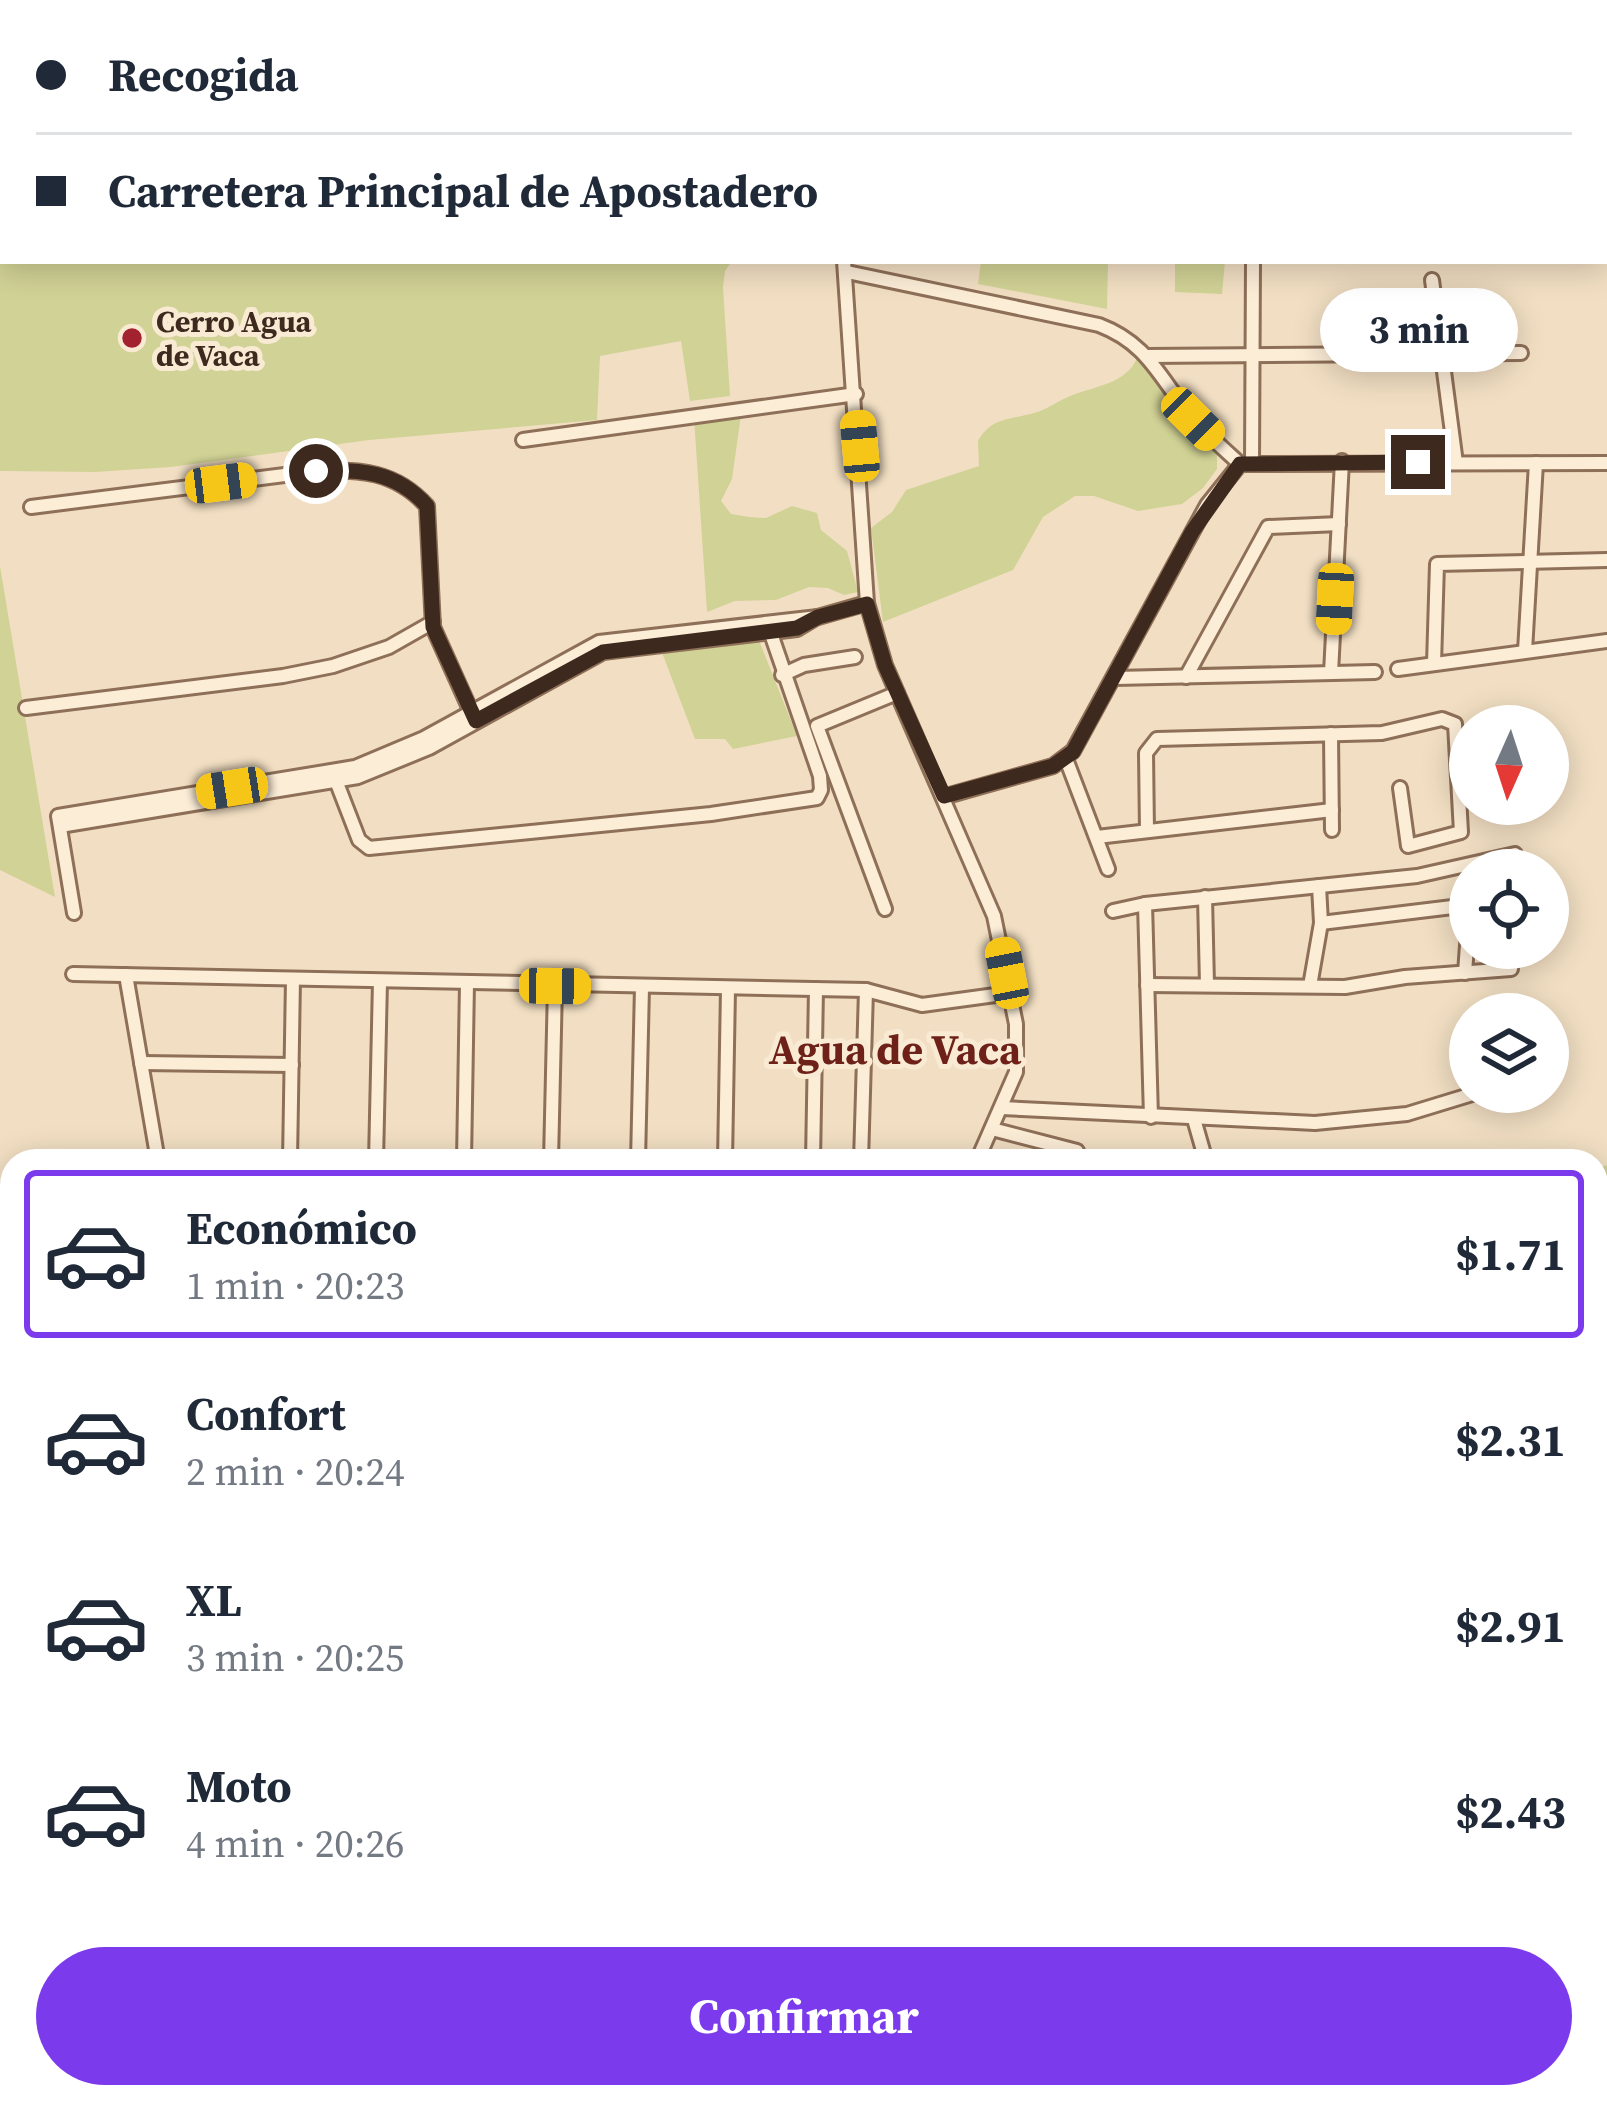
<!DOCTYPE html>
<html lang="es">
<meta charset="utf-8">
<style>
body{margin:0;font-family:"Source Serif 4",serif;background:#f2f2f3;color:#1f2937;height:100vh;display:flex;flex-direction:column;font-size:45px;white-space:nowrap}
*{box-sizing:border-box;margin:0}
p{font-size:39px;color:#747a83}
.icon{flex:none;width:66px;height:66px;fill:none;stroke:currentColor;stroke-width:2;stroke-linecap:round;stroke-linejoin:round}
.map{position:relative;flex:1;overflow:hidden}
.side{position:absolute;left:0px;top:1149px;width:1608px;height:960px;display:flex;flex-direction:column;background:#fff;border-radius:36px 36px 0 0;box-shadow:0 6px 30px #0003}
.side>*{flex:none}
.guide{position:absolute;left:0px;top:0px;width:1608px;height:264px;box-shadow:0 6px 30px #0003;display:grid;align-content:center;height:264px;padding:0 36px;background:#fff}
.needle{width:78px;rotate:183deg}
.fabs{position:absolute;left:1449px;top:705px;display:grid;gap:24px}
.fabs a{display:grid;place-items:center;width:120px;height:120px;border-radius:50%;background:#fff;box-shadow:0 6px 30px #0003;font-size:60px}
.end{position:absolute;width:54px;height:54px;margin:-27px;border:15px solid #3d291d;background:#fff;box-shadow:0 0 0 6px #fff}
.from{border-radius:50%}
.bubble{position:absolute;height:84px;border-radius:42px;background:#fff;box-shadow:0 6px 30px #0003;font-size:39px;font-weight:700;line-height:84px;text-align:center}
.car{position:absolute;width:36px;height:72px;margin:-36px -18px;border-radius:15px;box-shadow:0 0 9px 3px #0007;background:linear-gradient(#f5c518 24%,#345 0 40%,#f5c518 0 76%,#345 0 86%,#f5c518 0)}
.guide b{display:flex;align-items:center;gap:42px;height:114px;font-size:45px}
.guide b+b{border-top:3px solid #e0e1e3}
.guide i{width:30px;height:30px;background:#1f2937}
ul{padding:21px 0 0;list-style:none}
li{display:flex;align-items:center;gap:36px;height:168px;margin:0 24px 18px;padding:0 12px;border:6px solid transparent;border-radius:12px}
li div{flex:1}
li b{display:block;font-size:45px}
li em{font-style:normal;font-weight:700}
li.active{border-color:#7c3aed}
li>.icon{width:108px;height:108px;stroke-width:1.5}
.button{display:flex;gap:24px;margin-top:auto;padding:24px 36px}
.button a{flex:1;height:138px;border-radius:72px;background:#7c3aed;color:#fff;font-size:48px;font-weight:700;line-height:138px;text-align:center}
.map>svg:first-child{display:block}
.green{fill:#d1d295}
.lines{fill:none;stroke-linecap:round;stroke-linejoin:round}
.stream{stroke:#6b9486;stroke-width:3}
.minor-casing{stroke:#8e6f58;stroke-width:18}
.minor{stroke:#fcedd7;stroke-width:12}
.route{stroke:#3d291d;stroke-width:15}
.poi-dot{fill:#a32230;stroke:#f9ead3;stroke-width:4.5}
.labels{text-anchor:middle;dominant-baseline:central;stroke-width:10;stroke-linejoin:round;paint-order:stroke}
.poi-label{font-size:30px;font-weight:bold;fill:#3d291d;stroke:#f9ead3;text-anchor:start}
.district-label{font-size:42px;font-weight:bold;fill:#6e2118;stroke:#f9ead3}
</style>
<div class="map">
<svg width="1607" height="2109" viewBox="0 0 1607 2109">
<rect width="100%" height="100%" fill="#f2dfc3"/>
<!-- green -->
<g class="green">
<polygon points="866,0 1607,0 1607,28 1605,3 863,3"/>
<polygon points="0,125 3,261 732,261 725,271 723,287 730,396 690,401 681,341 600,356 597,420 369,440 171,467 95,472 0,471"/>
<polygon points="981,261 1108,261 1107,309 978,284"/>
<polygon points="1175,261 1225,261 1222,294 1175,292"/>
<path d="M1138,356L1191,428L1217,454V469L1203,488L1182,504L1138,511L1094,496H1075L1043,517L1013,570L883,622L871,528L892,512L906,490L979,466L978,441C991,417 1010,420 1034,413C1046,410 1056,402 1068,397C1093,386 1127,385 1138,356Z"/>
<polygon points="741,415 732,479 721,501 731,514 749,517 766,518 792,506 817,513 821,530 847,551 858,592 844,595 828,588 809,587 776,600 735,601 707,612 694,418"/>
<polygon points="0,566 55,897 0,870"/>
<polygon points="758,638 797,736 733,749 725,739 695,739 661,650"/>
<polygon points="1607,1165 1607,1377 1596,1376 1596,1169"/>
<polygon points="739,2097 995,2097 982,2109 739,2109"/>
</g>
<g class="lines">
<!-- stream -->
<polyline class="stream" points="1034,2109 1044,2097"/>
<defs>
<g id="minor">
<polyline points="575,0 580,3"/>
<polyline points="86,3 86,0"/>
<polyline points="458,3 459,0"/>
<polyline points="844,261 867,603 885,665 994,916 1016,1024 1016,1072 977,1161"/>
<path d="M847,272L1099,325C1149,344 1159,378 1192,417C1206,434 1224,449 1240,464L1607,463"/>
<polyline points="1432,280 1456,463"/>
<polyline points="1146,356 1521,353"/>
<polyline points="523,440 856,394"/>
<polyline points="1252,464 1253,261"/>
<path d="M31,507L316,471C360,469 395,471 427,506L433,627L473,716"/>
<polyline points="1525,651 1536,463"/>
<polyline points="1434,664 1437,564 1607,560"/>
<polyline points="1398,669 1607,641"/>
<polyline points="1331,673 1342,461"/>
<polyline points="782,675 804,665 855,657"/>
<polyline points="1186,677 1268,527 1339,524"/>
<polyline points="1115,678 1375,672"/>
<polyline points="26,708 283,676 333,666 389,647 433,622"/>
<polyline points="1331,734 1332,830"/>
<polyline points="1066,759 1108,869"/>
<polyline points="335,778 359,840 369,848 711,814 817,798 821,790 820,776 769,628"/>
<polyline points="943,797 1053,766 1073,751 1207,505 1240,464"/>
<polyline points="60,826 358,777 429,748 603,652 797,629 817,617"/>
<polyline points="1147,831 1146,753 1157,739 1382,733 1442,719 1455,724 1461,832 1408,846 1400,788"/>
<polyline points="1097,837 1332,810"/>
<polyline points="1205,897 1207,985"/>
<polyline points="1145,904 1151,1117"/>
<polyline points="885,909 817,726 897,693"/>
<polyline points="1113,911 1145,904 1417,876 1515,854"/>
<polyline points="74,913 58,816 355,767 424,738 599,642 818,617 867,603"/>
<polyline points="1321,923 1469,905"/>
<polyline points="1465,973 1470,904"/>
<polyline points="73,974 866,990 922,1005 1010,993"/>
<polyline points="126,975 158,1161"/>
<polyline points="1147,985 1345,987 1405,977 1511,969"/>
<polyline points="1310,986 1321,923 1319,886"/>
<polyline points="141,1063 292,1065"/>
<polyline points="1002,1108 1315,1123 1407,1114 1479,1092"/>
<polyline points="1194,1119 1206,1161"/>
<polyline points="992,1129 1077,1151"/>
<polyline points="290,1161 293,979"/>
<polyline points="376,1161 380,981"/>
<polyline points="464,1161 467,983"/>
<polyline points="551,1161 555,986"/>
<polyline points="638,1161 642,987"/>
<polyline points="725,1161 728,989"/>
<polyline points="813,1161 816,989"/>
<polyline points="861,1161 866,990"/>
<polyline points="596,2109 604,2097"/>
</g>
</defs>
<!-- minor casing -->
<use href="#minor" class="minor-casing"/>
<!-- minor -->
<use href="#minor" class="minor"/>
</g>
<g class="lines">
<!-- route -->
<path class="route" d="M316,471C360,469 396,471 427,506L433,627L476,721L603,652L797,628L818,617L867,604L885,665L944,796L1053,766L1073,752L1192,532L1240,464L1418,462"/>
</g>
<!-- markers -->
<circle class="poi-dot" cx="132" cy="338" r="12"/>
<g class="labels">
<!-- poi labels -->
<g class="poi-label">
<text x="156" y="321">Cerro Agua<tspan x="156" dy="34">de Vaca</tspan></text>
</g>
<!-- district labels -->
<g class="district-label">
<text x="895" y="1049">Agua de Vaca</text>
</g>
</g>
</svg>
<div class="fabs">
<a><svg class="needle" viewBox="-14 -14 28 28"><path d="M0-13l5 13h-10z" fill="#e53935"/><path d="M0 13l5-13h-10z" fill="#747a83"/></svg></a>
<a><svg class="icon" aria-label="locate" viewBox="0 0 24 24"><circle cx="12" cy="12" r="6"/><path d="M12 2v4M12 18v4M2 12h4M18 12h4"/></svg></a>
<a><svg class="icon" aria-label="layers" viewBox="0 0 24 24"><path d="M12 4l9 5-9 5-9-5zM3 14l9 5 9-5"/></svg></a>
</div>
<i class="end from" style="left:316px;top:471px"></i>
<i class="end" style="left:1418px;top:462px"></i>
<div class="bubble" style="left:1320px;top:288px;width:198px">3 min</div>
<i class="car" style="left:1193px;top:419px;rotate:135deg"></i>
<i class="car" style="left:860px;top:446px;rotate:355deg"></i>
<i class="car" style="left:221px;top:483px;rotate:83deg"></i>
<i class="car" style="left:1335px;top:599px;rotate:183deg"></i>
<i class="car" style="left:232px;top:788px;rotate:261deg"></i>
<i class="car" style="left:1007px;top:973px;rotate:349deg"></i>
<i class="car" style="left:555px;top:986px;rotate:91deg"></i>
<div class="guide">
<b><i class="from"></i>Recogida</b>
<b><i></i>Carretera Principal de Apostadero</b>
</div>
<section class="side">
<ul>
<li class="active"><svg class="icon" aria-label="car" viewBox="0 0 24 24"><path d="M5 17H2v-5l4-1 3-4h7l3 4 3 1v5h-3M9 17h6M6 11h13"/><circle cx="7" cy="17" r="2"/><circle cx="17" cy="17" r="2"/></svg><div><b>Económico</b><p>1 min · 20:23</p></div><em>$1.71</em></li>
<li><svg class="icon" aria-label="car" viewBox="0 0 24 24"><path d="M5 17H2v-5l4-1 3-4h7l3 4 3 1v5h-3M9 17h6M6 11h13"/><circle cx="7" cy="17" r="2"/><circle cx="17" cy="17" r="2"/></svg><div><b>Confort</b><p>2 min · 20:24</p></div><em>$2.31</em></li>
<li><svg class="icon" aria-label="car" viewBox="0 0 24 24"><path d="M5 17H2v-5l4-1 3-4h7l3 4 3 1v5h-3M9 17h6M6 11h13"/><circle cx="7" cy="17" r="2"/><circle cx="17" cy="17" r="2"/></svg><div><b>XL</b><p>3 min · 20:25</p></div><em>$2.91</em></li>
<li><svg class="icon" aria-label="car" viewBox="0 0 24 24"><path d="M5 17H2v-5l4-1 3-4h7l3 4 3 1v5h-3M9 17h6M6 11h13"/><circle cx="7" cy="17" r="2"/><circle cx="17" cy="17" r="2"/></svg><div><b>Moto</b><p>4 min · 20:26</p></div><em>$2.43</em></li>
</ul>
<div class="button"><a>Confirmar</a></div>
</section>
</div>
